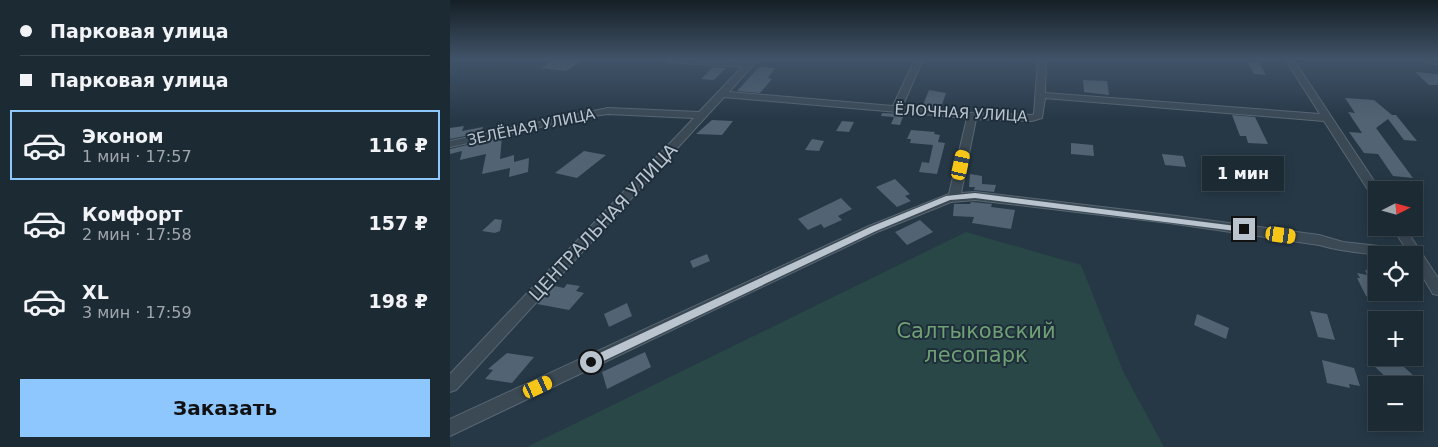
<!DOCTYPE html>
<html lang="ru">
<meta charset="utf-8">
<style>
body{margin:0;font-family:"DejaVu Sans",sans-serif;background:#25323c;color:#f1f3f6;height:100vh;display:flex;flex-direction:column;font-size:19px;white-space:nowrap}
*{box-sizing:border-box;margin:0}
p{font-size:16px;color:#a0a7ac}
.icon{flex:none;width:28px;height:28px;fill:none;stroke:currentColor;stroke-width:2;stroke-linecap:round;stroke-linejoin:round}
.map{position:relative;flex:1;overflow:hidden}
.details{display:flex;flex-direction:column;background:#1c2a34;width:450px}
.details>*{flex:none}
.banner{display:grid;align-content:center;height:110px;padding:0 20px;background:#1c2a34}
.needle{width:32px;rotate:84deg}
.fabs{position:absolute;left:918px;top:181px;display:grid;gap:10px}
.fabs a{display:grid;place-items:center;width:55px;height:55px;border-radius:0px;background:#1c2a34;box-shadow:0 2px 12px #0003,0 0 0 1px #3a464f;font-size:25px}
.end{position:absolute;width:22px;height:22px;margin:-11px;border:6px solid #b9c4ce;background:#111;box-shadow:0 0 0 2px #111}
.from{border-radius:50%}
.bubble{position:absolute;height:35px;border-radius:0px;background:#1c2a34;box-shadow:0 2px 12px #0003,0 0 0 1px #3a464f;font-size:16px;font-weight:700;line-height:35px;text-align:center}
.car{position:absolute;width:15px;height:30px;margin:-15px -8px;border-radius:6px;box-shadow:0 0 4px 1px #0007;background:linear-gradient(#f5c518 24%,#345 0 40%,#f5c518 0 76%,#345 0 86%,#f5c518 0)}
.banner b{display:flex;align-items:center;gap:18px;height:48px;font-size:19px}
.banner b+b{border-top:1px solid #3a464f}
.banner i{width:12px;height:12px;background:#f1f3f6}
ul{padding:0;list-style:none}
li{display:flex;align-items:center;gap:15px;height:70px;margin:0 10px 8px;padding:0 10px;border:2px solid transparent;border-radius:0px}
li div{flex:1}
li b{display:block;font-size:19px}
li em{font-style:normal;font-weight:700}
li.current{border-color:#8ec7fe}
li>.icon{width:45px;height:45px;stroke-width:1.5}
.primary-button{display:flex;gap:10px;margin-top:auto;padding:10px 20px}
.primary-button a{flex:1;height:58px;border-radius:0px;background:#8ec7fe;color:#111;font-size:20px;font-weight:700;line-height:58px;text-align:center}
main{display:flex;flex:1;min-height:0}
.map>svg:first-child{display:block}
.green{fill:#284746}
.building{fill:#526373}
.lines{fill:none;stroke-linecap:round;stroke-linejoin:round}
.street-casing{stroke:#596772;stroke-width:2}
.street{fill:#3b4955;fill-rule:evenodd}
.route{fill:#b9c4ce}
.labels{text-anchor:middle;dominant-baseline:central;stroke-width:4;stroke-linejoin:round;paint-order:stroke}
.far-street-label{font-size:15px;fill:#b9c4ce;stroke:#1f2e3b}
.street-label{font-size:18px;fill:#b9c4ce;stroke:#1f2e3b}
.near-park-label{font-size:21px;fill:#6fa074;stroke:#1f2e3b}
</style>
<main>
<section class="details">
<div class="banner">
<b><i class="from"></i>Парковая улица</b>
<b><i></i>Парковая улица</b>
</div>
<ul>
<li class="current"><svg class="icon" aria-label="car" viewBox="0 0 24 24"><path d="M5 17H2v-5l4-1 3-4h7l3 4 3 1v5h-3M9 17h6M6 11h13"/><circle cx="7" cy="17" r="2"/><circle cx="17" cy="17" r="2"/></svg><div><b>Эконом</b><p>1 мин · 17:57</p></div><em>116 ₽</em></li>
<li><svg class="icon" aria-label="car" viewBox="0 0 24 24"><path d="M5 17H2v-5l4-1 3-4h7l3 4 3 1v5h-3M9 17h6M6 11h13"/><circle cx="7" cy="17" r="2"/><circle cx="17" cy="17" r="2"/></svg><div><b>Комфорт</b><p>2 мин · 17:58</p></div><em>157 ₽</em></li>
<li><svg class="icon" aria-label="car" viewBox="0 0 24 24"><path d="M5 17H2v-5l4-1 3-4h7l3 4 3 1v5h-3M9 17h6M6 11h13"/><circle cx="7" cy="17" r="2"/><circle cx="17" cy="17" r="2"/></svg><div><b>XL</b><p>3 мин · 17:59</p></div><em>198 ₽</em></li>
</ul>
<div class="primary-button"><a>Заказать</a></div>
</section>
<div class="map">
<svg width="988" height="447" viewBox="0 0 988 447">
<rect width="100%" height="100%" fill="#263846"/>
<!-- green -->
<polygon class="green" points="516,232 631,265 673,371 714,447 77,447"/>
<!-- building -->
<g class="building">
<polygon points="106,59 134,59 116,71 91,68"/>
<polygon points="797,61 809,62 816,75 804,74"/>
<polygon points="263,67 276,68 264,80 251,79"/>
<polygon points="309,67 325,68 318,78 322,79 310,93 287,91"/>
<polygon points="965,72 988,74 988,85 979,85"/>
<polygon points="633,80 657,81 659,95 634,92"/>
<polygon points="479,90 496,93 491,108 472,107"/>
<polygon points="895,98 924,100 942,115 946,115 967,141 954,140 938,119 926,128 963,178 943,176 928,154 914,153 899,132 912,133 898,112 905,113"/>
<polygon points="432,113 454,114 450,125 441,124 444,117 431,116"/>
<polygon points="782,115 805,117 818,144 798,143 796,136 790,136"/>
<polygon points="262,120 283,121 272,135 246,134"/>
<polygon points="392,121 404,122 399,132 386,131"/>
<polygon points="14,126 12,131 33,127 31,133 0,139 0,128"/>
<polygon points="461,130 485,132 484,134 490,135 488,142 495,143 487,174 469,172 472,162 479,163 483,145 460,143 461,139 457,139"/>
<polygon points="52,137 50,159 64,155 64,162 79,158 78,172 59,177 60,168 32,174 36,154 10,160 12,151 0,154 0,149"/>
<polygon points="362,139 374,141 369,151 355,150"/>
<polygon points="621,143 643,145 644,156 621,154"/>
<polygon points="134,151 156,155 127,178 105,173"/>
<polygon points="712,154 733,156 736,167 715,165"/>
<polygon points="520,174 532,176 532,184 546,185 544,192 524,190 525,187 519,187"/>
<polygon points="445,179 460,194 455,196 461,201 447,207 426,187"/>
<polygon points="391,198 402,209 388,216 392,220 374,228 371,224 358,230 348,219"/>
<polygon points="521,202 542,204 541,207 565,210 561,229 522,223 524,217 503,216 504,204 520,204"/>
<polygon points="45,219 52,220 50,231 45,233 32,231"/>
<polygon points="470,220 483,232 457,245 445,232"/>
<polygon points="257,254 260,261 243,268 240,261"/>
<polygon points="915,270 926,272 926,297 916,296 907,278 910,278 907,273 917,275"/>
<polygon points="117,284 130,286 126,291 134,293 119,310 87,304 105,286 114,288"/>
<polygon points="177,303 182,316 159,327 154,314"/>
<polygon points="860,311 877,314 885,340 868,337"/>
<polygon points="747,314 779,328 776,339 744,325"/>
<polygon points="195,352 201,367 157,389 152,372"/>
<polygon points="57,353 84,357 62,383 35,379 43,370 38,369"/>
<polygon points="940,358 944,358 964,376 943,384 922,364"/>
<polygon points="872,360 904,368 910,386 899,384 900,388 877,383"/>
</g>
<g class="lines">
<defs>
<g id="street">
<path d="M215,59H247L296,62L300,59H308L279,92L443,106L465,59H473L452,107L522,113L582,115L584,114L588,59H596L595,93L870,114L835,59H843L930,190H926V197L922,196L874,121L595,98L592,118L582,121L526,119L511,193L525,192L719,215L869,235L893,242L956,249L943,228H955L988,278V295L983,294L964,262V255C931,255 901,254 869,245L719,223L525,200L501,202L427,232L0,436V419L419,226L499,194L517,118L274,97L6,390L0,392V374L244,118L158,114L136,117L0,147V141L158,108L249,112L292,67L219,62Z"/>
<polygon points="971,59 988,59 988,64 972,61"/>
</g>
</defs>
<!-- street casing -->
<use href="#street" class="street-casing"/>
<!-- street -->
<use href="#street" class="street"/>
</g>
<!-- sky -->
<linearGradient id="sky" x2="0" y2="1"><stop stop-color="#151f26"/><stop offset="0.49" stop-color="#415368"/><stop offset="1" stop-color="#415368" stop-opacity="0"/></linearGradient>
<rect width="988" height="121" fill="url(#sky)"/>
<!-- route -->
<polygon class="route" points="525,193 794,227 798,229 794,232 525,198 500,200 426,231 145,365 141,367 136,362 137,359 420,227 496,196"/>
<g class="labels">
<!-- far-street labels -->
<g class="far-street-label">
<text transform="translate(511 113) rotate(3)">ЁЛОЧНАЯ УЛИЦА</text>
<text transform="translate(81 127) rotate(-12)">ЗЕЛЁНАЯ УЛИЦА</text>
</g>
<!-- street labels -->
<g class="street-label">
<text transform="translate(153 222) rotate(-47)">ЦЕНТРАЛЬНАЯ УЛИЦА</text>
</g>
<!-- near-park labels -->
<g class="near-park-label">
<text x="526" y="331">Салтыковский<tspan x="526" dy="24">лесопарк</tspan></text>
</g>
</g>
</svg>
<div class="fabs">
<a><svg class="needle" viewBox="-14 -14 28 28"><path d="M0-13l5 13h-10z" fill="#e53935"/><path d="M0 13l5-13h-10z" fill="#a0a7ac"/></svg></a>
<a><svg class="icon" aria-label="locate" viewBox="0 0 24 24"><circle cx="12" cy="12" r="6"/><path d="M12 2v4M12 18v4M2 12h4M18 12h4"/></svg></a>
<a>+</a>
<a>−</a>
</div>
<i class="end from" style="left:141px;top:362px"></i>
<i class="end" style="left:794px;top:229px"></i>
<div class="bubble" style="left:752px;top:156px;width:82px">1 мин</div>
<i class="car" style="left:511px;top:165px;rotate:12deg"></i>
<i class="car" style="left:831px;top:235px;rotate:98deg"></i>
<i class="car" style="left:88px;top:387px;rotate:65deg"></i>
</div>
</main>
